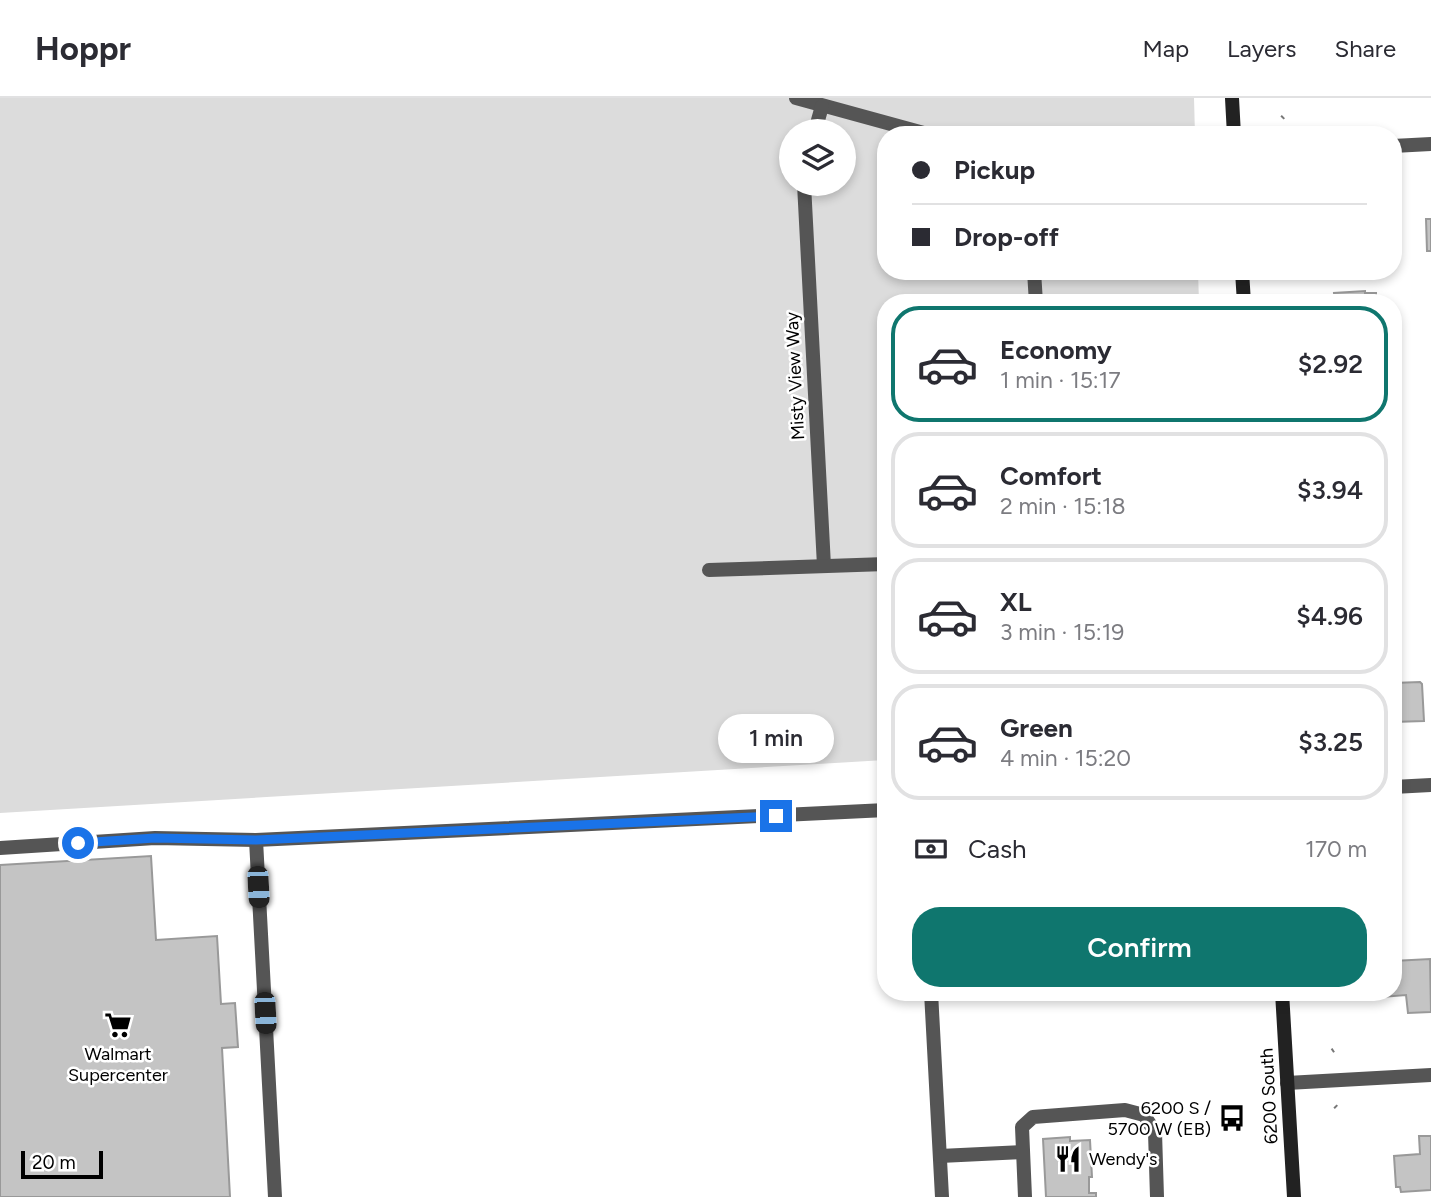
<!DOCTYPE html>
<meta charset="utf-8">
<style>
body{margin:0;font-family:Figtree,sans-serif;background:#f7f7f7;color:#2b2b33;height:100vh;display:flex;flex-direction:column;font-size:26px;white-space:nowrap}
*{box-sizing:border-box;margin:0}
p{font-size:23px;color:#7c7c81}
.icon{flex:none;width:38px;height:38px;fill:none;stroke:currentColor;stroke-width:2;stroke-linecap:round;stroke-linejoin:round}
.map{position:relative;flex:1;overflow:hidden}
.side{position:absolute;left:877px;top:196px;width:525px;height:707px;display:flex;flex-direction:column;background:#fff;border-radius:28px;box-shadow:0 4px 10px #0003}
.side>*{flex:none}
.guide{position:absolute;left:877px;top:28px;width:525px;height:154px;border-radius:28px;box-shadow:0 4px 10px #0003;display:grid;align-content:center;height:154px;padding:0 35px;background:#fff}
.fabs{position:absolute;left:779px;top:21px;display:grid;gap:14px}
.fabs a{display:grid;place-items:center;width:77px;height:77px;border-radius:50%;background:#fff;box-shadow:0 4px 10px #0003;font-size:35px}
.scale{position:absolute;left:21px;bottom:18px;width:82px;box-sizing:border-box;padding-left:7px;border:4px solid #000;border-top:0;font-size:19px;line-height:24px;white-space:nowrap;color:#000;-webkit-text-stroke:5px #fff;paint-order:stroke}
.end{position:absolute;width:32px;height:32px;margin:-16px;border:9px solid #1a73e8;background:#fff;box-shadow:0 0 0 4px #fff}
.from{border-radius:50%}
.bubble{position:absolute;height:49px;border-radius:24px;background:#fff;box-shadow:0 4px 10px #0003;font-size:23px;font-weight:600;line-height:49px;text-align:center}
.car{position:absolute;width:21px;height:42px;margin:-21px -10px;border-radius:9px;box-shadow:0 0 5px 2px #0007;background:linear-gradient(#222 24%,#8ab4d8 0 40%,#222 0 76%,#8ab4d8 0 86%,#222 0)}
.guide b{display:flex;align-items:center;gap:24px;height:66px;font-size:26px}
.guide b+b{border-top:2px solid #e1e1e2}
.guide i{width:18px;height:18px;background:#2b2b33}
ul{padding:12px 0 0;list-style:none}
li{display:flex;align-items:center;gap:21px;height:116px;margin:0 14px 10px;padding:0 21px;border:4px solid #e1e1e2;border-radius:28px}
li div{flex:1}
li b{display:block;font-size:26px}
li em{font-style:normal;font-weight:600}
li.current{border-color:#0f766e}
li>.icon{width:63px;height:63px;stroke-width:1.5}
.pay{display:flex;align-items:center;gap:18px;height:77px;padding:0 35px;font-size:26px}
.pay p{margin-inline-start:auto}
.action{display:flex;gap:14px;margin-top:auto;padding:14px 35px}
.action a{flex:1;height:80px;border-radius:28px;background:#0f766e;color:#fff;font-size:28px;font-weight:600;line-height:80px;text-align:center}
header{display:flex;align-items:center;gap:42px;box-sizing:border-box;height:98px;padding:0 35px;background:#fff;border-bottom:2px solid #e1e1e2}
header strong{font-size:33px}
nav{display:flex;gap:38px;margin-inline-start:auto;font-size:24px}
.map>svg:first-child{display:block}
.green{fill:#dcdcdc;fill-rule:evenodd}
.building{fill:#c4c4c4;stroke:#999;stroke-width:2}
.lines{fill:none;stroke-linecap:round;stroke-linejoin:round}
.path{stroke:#777;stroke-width:4.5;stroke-dasharray:2 3.5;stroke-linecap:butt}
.service{stroke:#555;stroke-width:14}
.minor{stroke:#555;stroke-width:14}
.secondary{stroke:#222;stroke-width:14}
.route{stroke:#1a73e8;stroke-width:9}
.labels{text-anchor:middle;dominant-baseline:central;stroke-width:5;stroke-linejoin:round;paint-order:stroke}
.street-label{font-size:18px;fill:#000;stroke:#fff}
.poi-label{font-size:18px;fill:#000;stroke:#fff}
</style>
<header>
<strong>Hoppr</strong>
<nav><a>Map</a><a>Layers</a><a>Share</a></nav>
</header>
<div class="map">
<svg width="1431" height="1099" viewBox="0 0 1431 1099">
<rect width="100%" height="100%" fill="#fff"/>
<!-- green -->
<path class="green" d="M0,0H1194L1195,37H886V173H1198L1199,205H886L885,662L0,715ZM791,33H844V86H791Z"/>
<!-- building -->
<g class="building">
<polygon points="1393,111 1396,111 1399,147 1393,148"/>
<polygon points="1426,121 1431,121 1431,153 1427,153"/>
<polygon points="1365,193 1365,195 1376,195 1376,205 1335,205 1334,195"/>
<polygon points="1393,387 1396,387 1399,432 1393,432"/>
<polygon points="1420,584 1422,586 1424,623 1393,624 1393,585"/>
<polygon points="1393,753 1400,753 1401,789 1393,790"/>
<polygon points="151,758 156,842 217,838 221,906 235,905 238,949 222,950 230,1099 0,1099 0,767"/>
<polygon points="1430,861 1431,914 1408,915 1406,897 1382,899 1382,894 1393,894 1393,863"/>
<polygon points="1419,1038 1431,1038 1431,1092 1401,1094 1400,1089 1396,1089 1394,1058 1420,1056"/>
<polygon points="1070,1039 1070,1043 1090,1042 1092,1079 1089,1079 1089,1095 1096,1095 1096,1099 1046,1099 1043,1041"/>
</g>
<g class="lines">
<!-- path -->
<g class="path">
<polyline points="1282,20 1284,18"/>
<polyline points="1332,953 1335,951"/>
<polyline points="1335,1008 1338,1011"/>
</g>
<!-- service -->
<g class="service">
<polyline points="256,742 275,1099"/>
<polyline points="0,750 155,740 256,742 886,712"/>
<polyline points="931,894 942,1099"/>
<polyline points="940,1058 1023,1054"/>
<polyline points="1025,1099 1022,1029 1033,1019 1125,1012 1144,1017 1155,1034 1157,1099"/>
</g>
<!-- minor -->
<g class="minor">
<polyline points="796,0 931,37"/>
<polyline points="815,33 822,8"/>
<polyline points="1393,48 1431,46"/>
<polyline points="804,86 824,468"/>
<polyline points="1034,173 1036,205"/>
<polyline points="709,472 886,466"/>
<polyline points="1393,689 1431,687"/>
<polyline points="1287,985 1431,977"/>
</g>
<!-- secondary -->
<g class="secondary">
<polyline points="1232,0 1234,37"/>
<polyline points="1242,173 1244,205"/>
<polyline points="1282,894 1294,1099"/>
</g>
</g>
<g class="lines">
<!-- route -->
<polyline class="route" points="78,745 155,740 256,742 776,718"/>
</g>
<!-- icons -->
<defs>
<symbol id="supermarket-bare" viewBox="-9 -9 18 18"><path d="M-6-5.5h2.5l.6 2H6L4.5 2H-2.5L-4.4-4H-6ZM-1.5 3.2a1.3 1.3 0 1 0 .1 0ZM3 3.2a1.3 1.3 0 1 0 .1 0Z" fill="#000" stroke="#fff" stroke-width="2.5" paint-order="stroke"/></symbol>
<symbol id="bus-bare" viewBox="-9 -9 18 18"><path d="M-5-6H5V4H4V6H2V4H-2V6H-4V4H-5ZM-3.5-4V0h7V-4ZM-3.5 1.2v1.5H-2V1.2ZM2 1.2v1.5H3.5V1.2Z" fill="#000" stroke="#fff" stroke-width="2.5" paint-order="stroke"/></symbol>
<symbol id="restaurant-bare" viewBox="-9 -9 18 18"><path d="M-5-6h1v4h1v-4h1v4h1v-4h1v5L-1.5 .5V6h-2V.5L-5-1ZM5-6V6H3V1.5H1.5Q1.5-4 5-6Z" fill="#000" stroke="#fff" stroke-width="2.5" paint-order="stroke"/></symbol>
</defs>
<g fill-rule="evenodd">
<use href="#supermarket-bare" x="99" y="908" width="38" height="38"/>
<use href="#bus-bare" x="1213" y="1001" width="38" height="38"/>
<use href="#restaurant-bare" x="1049" y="1042" width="38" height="38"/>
</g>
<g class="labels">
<!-- street labels -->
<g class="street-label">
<text transform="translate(795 278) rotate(-93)">Misty View Way</text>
<text transform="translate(1269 998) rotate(-93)">6200 South</text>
</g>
<!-- poi labels -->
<g class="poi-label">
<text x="118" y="956">Walmart<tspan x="118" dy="21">Supercenter</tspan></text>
<text x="1211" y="1010" text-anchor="end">6200 S /<tspan x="1211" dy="21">5700 W (EB)</tspan></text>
<text x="1089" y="1061" text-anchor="start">Wendy's</text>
</g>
</g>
</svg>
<div class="fabs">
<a><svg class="icon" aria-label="layers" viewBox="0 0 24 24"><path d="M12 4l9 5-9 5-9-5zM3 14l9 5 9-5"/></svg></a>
</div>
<div class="scale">20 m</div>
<i class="end from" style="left:78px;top:745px"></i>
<i class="end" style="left:776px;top:718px"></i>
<div class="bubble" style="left:718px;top:616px;width:116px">1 min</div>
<i class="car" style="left:258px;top:789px;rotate:177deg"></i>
<i class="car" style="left:265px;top:915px;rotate:177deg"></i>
<div class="guide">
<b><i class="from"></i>Pickup</b>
<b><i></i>Drop-off</b>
</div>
<section class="side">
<ul>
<li class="current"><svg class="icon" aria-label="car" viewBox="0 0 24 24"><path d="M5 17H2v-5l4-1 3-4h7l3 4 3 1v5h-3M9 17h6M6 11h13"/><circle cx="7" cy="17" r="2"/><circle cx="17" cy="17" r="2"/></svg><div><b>Economy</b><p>1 min · 15:17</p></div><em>$2.92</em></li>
<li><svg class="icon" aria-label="car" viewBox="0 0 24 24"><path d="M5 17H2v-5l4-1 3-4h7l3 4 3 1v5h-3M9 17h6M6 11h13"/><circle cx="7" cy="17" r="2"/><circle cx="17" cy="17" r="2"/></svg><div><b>Comfort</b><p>2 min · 15:18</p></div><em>$3.94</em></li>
<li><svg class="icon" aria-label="car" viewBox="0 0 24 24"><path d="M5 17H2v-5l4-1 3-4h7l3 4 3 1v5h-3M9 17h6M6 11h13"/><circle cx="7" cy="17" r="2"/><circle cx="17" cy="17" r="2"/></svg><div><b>XL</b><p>3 min · 15:19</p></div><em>$4.96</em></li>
<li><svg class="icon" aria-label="car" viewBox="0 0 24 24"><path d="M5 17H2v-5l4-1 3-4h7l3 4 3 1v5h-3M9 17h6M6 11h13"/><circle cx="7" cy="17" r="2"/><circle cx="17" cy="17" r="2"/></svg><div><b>Green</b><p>4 min · 15:20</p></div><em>$3.25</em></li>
</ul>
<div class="pay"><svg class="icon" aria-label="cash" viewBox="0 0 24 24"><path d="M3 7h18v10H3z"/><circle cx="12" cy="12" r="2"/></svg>Cash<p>170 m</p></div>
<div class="action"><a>Confirm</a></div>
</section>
</div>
